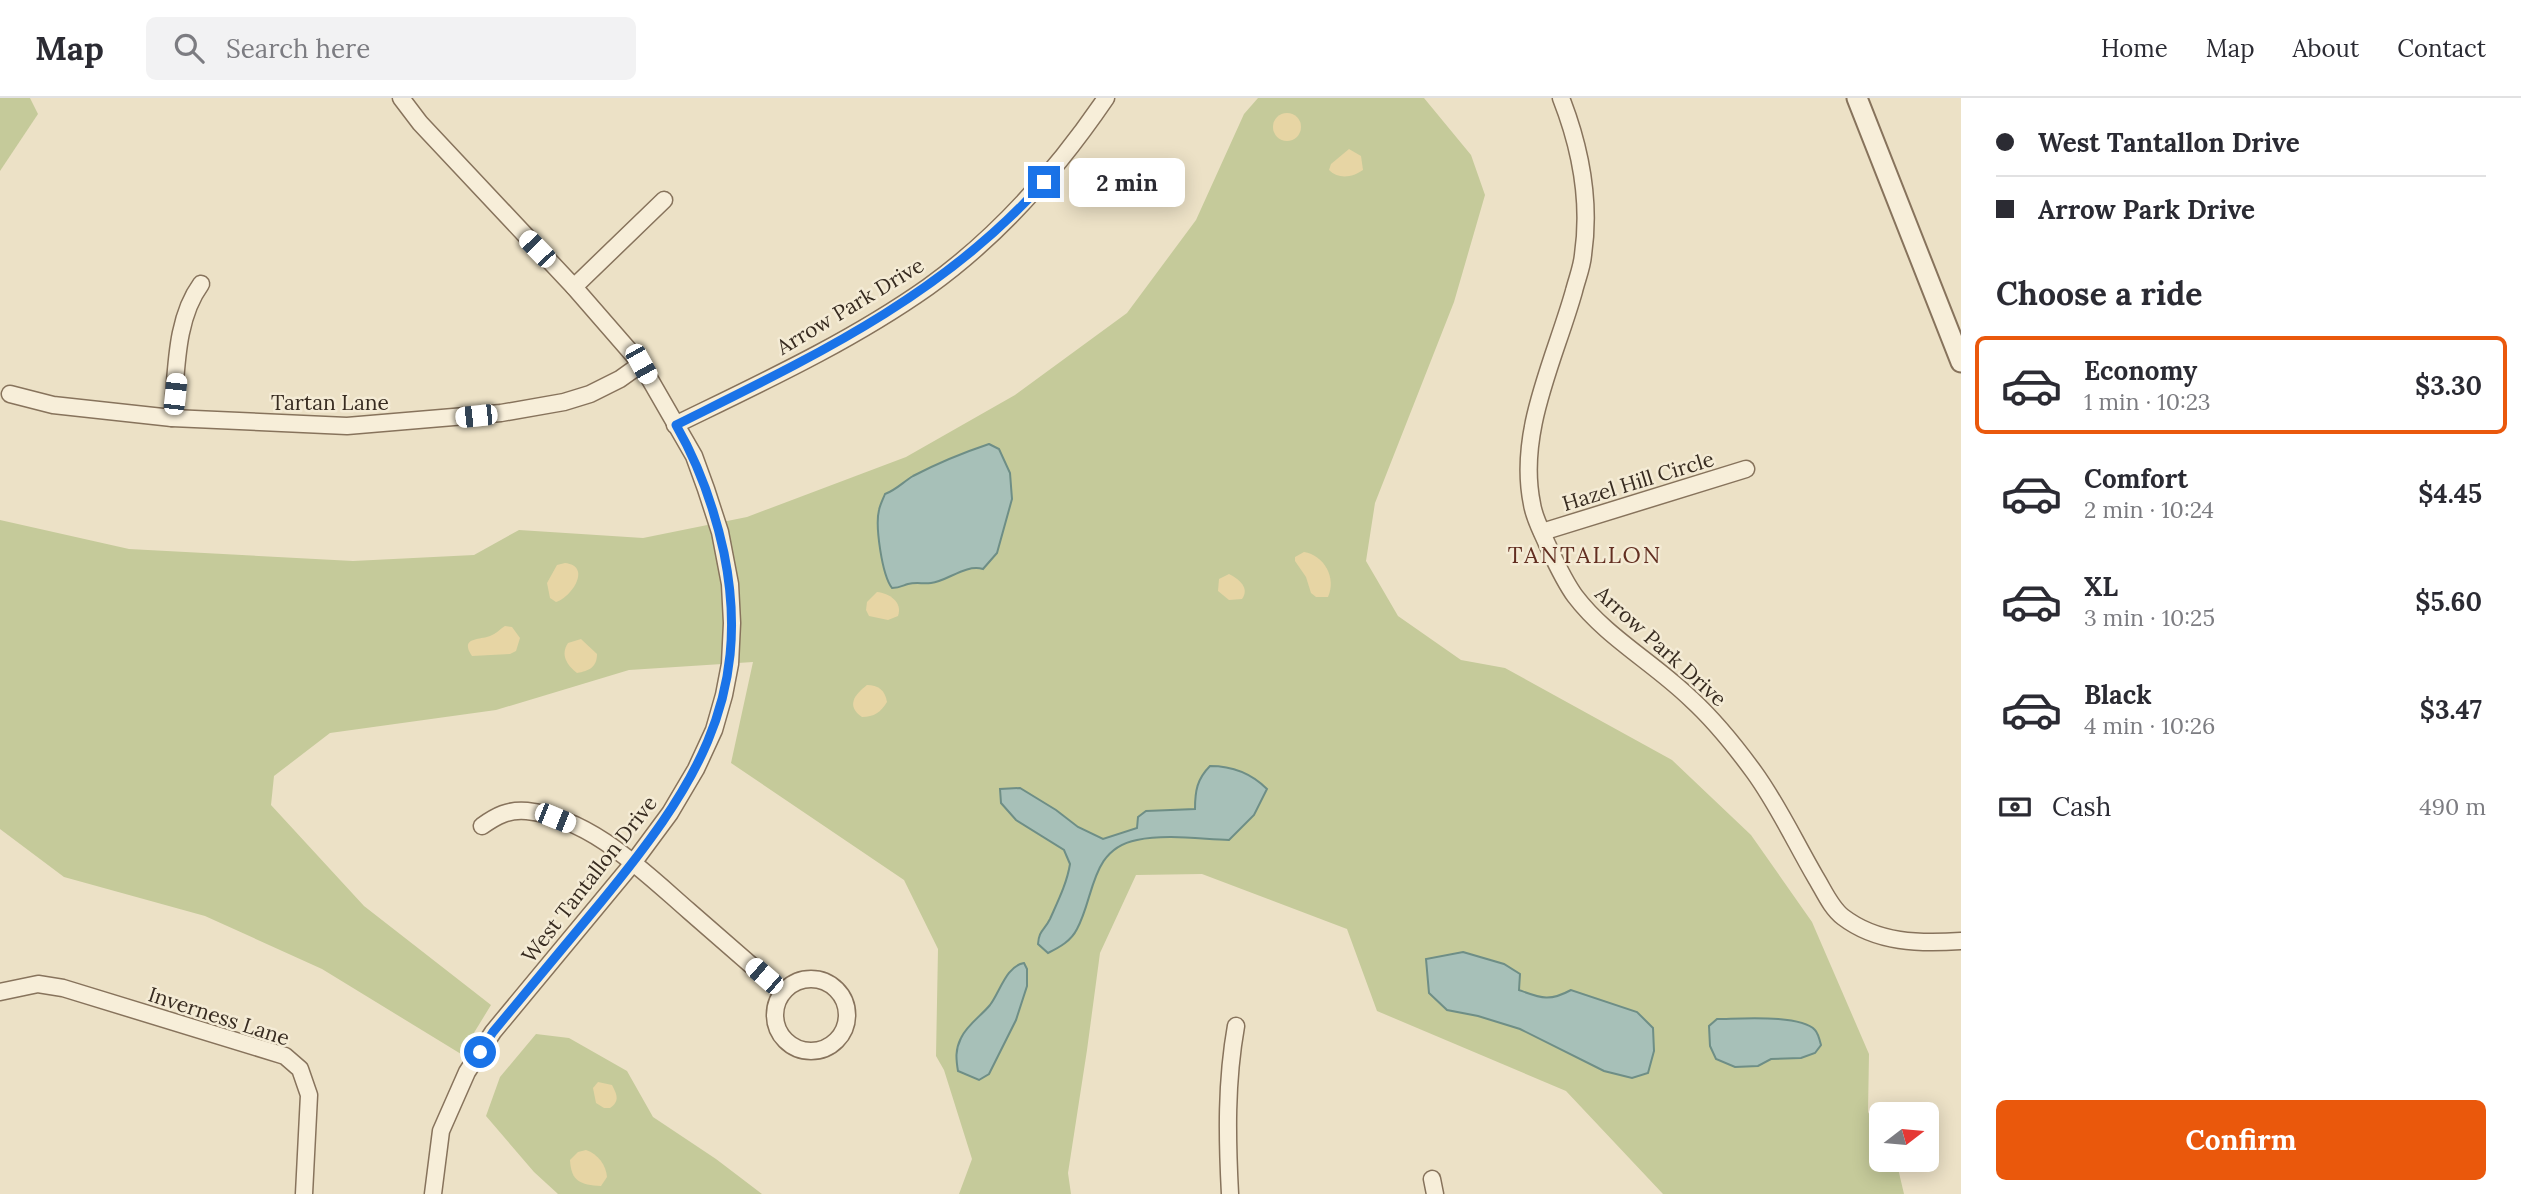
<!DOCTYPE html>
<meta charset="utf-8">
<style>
body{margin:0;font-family:Lora,serif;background:#f2f2f3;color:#2b2b33;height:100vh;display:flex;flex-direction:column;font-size:26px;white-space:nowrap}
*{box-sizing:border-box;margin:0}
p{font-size:23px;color:#7c7c81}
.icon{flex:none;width:38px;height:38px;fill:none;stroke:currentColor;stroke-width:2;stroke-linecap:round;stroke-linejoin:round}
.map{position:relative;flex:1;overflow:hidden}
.panel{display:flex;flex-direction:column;background:#fff;width:560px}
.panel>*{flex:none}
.hud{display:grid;align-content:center;height:154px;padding:0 35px;background:#fff}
.needle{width:46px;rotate:74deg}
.buttons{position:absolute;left:1869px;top:1004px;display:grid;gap:14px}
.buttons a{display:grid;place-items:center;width:70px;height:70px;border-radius:10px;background:#fff;box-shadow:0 4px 18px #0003;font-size:35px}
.end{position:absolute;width:32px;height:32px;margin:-16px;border:9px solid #1a73e8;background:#fff;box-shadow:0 0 0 4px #fff}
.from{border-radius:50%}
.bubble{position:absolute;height:49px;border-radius:10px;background:#fff;box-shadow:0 4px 18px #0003;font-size:23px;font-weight:700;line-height:49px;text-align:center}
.car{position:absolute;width:21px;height:42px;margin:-21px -10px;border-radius:9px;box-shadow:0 0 5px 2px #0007;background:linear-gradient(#fff 24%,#345 0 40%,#fff 0 76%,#345 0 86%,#fff 0)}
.hud b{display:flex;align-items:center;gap:24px;height:66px;font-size:26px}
.hud b+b{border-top:2px solid #e1e1e2}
.hud i{width:18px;height:18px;background:#2b2b33}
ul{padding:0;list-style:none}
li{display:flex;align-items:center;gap:21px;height:98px;margin:0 14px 10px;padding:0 21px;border:4px solid transparent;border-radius:10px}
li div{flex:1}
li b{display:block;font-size:26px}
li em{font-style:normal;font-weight:700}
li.selected{border-color:#ea580c}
li>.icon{width:63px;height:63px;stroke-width:1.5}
h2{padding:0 35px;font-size:32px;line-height:84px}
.pay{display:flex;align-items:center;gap:18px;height:77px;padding:0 35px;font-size:26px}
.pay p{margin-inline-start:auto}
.button{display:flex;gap:14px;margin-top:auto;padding:14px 35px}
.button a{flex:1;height:80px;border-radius:10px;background:#ea580c;color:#fff;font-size:28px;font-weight:700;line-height:80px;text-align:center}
header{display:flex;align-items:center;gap:42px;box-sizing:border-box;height:98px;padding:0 35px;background:#fff;border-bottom:2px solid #e1e1e2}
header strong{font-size:33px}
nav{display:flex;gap:38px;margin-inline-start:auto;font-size:24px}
.search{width:490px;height:63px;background:#f2f2f3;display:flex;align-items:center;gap:18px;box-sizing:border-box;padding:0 24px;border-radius:10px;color:#7c7c81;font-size:26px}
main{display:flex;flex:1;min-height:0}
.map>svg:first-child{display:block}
.green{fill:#c5ca9a}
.sand{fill:#e7d5a4}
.water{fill:#a7c0b8;stroke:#6e8e86;stroke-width:2}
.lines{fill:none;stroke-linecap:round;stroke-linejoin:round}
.minor-casing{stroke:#87735c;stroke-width:19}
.tertiary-casing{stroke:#87735c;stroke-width:23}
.minor{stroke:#f7eed9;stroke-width:16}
.tertiary{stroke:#f7eed9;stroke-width:19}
.route{stroke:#1a73e8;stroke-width:9}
.labels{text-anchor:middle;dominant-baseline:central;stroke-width:5;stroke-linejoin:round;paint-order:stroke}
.street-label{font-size:21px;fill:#372b20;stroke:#f4ebd5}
.neighbourhood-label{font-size:23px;letter-spacing:2px;fill:#622e21;stroke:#f4ebd5}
</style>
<header>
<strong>Map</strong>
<div class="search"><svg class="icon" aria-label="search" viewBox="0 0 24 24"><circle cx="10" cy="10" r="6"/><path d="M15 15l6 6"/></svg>Search here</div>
<nav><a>Home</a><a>Map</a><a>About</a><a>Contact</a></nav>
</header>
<main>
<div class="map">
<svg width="1961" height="1096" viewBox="0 0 1961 1096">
<rect width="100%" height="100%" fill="#ece1c6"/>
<!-- green -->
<g class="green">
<polygon points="0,0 30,0 38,16 0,73"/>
<polygon points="1258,0 1424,0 1471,57 1485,97 1454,204 1375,405 1366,463 1398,518 1461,562 1505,570 1672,662 1751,737 1812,824 1869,956 1868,1014 1881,1037 1881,1062 1896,1062 1904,1096 1663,1096 1566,993 1377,913 1347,831 1202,776 1136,777 1100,855 1087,952 1068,1075 1071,1096 959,1096 972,1061 944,972 936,958 938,851 904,782 731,665 753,564 629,572 496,612 330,635 274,678 271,707 364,808 491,907 461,956 322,871 205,818 64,779 0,731 0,422 129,451 353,463 474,457 519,432 643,440 747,419 906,359 1015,297 1127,215 1196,122 1244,16"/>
<polygon points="536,936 569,940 627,973 653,1019 716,1061 762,1096 558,1096 534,1074 486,1018 500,979"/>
</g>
<!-- sand -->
<g class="sand">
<circle cx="1287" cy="29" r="14"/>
<path d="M1349,51L1361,58L1363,72C1353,79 1339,82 1329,72L1331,66Z"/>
<path d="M1304,454C1324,457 1337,480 1328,499H1316L1311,495L1306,479L1295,463V459Z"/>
<path d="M565,465C592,468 572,499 556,504L550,500L547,485L557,467Z"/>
<path d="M1229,476C1239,481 1250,490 1242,501L1229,502L1218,493L1219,481Z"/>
<path d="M877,494C889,495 903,504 898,518L888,522L869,518L866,512L867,504Z"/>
<path d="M505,528L512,529L520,540L516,553L510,556L472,558C459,539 480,542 490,538C496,536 500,531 505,528Z"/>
<path d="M581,541L597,556C597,569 589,573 577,575C567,567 560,557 568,545Z"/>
<path d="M867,587C878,587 885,592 887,604C881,614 874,619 862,619C846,608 854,597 867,587Z"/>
<path d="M598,984L612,987C617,997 620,1003 610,1010H604L596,1005L593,990Z"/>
<path d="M586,1052C598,1056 606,1067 607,1079L601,1088C580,1087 571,1083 570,1062L578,1054Z"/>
</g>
<!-- water -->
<g class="water">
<path d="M989,346L999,351L1010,375L1012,401L997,455L983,471C965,466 948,483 931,485C923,486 916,484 908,486C902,488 899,490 892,490C882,477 875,428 879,412C880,407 883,401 885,396C896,392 903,384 913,378C938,365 962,355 989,346Z"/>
<path d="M1210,668C1232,668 1251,675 1267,691L1254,717L1229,742C1200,741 1166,736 1137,742C1090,751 1095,798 1077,831C1071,843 1060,849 1048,855L1038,846C1039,832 1044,833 1050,821C1058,803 1067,785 1070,766L1064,752L1016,722L1001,705L1000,691L1020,690L1056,712L1078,729L1103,741L1137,730L1138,719L1146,713L1195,711C1195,693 1197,681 1210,668Z"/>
<path d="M1463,854L1504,866L1520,876L1519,892C1541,900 1549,904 1571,892L1637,914L1653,930L1654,953L1648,975L1632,980L1604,973L1520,931L1478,918L1447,912L1429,895L1426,861Z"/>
<path d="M1024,865L1027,871V888L1016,922L989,976L979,982L958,973C956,961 955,952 961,940C967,927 981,918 990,907C1000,894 1006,868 1024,865Z"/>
<path d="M1717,921C1739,921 1800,916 1815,932C1818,935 1820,943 1821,947L1815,955L1801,960L1771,961L1758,968L1735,969L1716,961L1710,948L1709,928Z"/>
</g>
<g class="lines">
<defs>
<g id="minor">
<polyline points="401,0 420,25 574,189 641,266 694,358 706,391 720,434 730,486 732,525 730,566 724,597 714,632 696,671 670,715 633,765 493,934 467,974 441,1033 433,1096"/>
<path d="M1561,0C1581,51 1591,102 1583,157C1582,169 1577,181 1574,193C1555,261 1517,334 1532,406C1534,420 1542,434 1547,446C1555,463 1564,483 1575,498C1606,539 1654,565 1691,601C1714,622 1735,648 1754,674C1778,707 1795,744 1816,780C1824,793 1831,810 1843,819C1877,845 1920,846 1961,843"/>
<polyline points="574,189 664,102"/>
<polyline points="10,296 53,307 172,320 347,328 501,315 564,304 590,296 620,281 641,266"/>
<path d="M172,320C177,276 174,223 201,186"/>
<path d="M675,327C761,285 850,244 928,189C999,138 1057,72 1106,0"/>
<polyline points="1542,434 1746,371"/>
<path d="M482,728C496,718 509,711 527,713C591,720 643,773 689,813C720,840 751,867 782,894"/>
<circle cx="811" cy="917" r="36"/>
<polyline points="0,894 38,886 63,890 285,958 300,971 309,997 304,1096"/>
<polyline points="1432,1081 1435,1096"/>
<path d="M1230,1096C1227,1039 1226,984 1236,928"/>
</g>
<polyline id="tertiary" points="1857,0 1961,264"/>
</defs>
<!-- minor casing -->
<use href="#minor" class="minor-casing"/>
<!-- tertiary casing -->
<use href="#tertiary" class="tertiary-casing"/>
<!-- minor -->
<use href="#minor" class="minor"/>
<!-- tertiary -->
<use href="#tertiary" class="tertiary"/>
</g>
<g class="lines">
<!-- route -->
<path class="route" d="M480,954L493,934C529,891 565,847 601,804C691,694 754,603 724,455C714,409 699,367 676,327C810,260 942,199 1044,84"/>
</g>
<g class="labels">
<!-- street labels -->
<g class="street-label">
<text transform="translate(850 208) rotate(-31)">Arrow Park Drive</text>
<text x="330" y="304">Tartan Lane</text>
<text transform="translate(1638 383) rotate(-17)">Hazel Hill Circle</text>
<text transform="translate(1661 548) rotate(42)">Arrow Park Drive</text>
<text transform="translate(589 781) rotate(-52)">West Tantallon Drive</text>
<text transform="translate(219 918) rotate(18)">Inverness Lane</text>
</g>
<!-- neighbourhood labels -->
<g class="neighbourhood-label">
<text x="1585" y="456">TANTALLON</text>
</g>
</g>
</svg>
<div class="buttons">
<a><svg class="needle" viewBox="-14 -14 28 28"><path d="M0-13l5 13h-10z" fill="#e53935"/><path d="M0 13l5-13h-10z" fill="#7c7c81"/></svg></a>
</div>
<i class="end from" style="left:480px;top:954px"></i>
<i class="end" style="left:1044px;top:84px"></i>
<div class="bubble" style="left:1069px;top:60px;width:116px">2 min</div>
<i class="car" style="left:537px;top:151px;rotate:316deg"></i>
<i class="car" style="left:641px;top:266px;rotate:151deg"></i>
<i class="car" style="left:175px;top:296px;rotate:6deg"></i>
<i class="car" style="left:476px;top:318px;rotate:264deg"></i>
<i class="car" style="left:555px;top:720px;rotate:112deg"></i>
<i class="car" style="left:764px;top:878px;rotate:311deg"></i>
</div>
<section class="panel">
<div class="hud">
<b><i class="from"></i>West Tantallon Drive</b>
<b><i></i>Arrow Park Drive</b>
</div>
<h2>Choose a ride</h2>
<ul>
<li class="selected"><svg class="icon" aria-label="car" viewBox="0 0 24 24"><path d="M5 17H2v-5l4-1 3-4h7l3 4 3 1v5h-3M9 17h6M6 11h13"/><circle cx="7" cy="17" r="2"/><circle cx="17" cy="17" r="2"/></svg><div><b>Economy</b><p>1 min · 10:23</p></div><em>$3.30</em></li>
<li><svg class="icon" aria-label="car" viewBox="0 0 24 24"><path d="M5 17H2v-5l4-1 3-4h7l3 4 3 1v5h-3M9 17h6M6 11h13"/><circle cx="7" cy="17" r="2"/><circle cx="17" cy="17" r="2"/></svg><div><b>Comfort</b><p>2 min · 10:24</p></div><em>$4.45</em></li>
<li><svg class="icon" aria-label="car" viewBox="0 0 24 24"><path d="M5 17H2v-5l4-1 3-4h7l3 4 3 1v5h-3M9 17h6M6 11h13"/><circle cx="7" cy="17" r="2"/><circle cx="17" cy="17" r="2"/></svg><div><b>XL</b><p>3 min · 10:25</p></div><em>$5.60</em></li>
<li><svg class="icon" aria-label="car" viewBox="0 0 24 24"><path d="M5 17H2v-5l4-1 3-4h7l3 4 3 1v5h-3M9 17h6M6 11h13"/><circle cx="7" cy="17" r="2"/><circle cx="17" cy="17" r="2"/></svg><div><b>Black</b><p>4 min · 10:26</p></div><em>$3.47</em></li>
</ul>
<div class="pay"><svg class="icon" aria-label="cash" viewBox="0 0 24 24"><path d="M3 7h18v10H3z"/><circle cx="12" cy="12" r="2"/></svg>Cash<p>490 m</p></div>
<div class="button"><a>Confirm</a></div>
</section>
</main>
